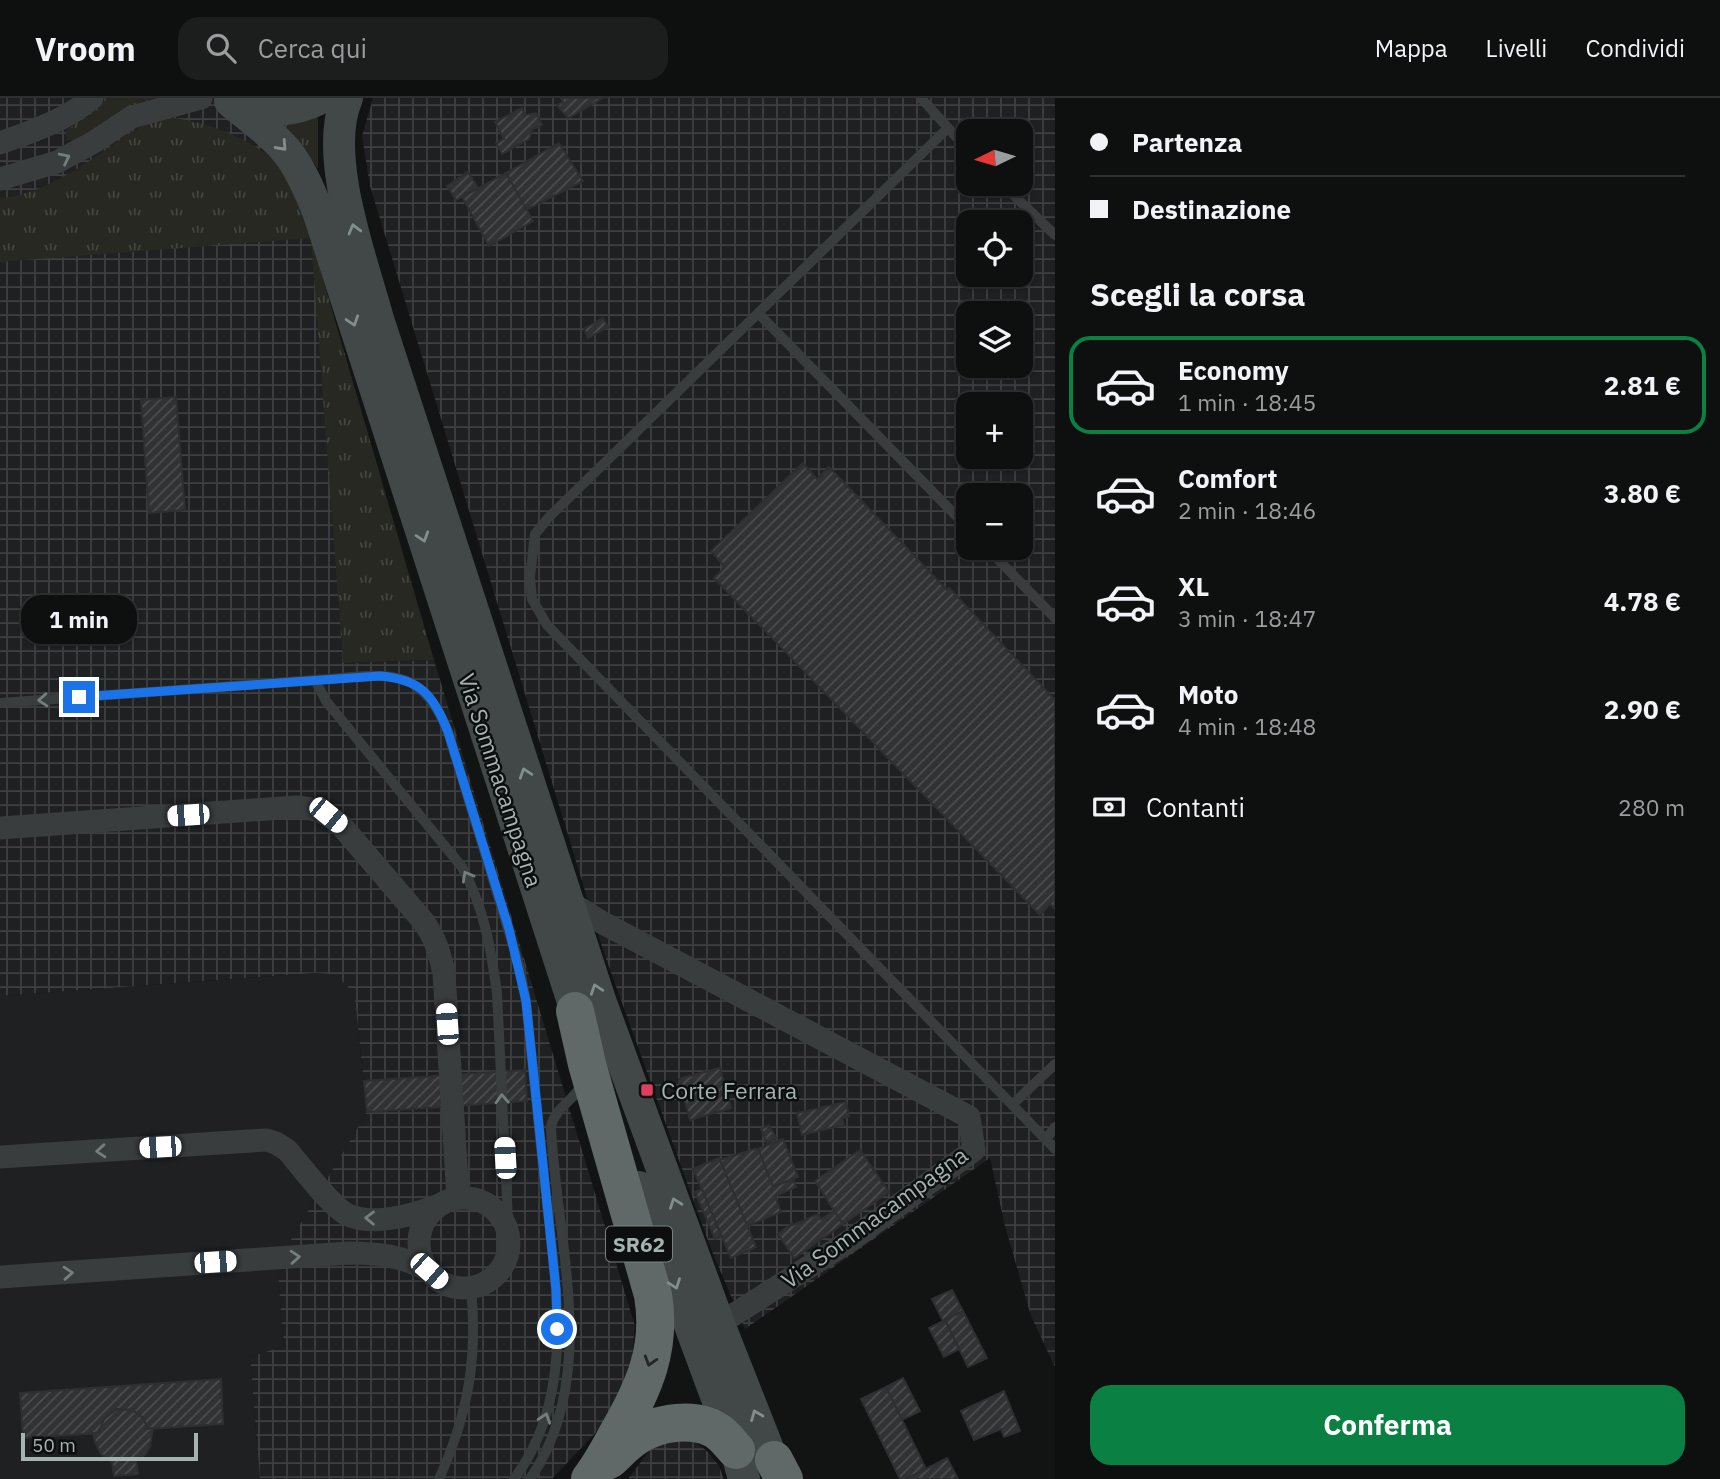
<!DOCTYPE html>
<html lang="it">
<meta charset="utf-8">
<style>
body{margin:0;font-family:"IBM Plex Sans",sans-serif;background:#1c1d1d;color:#f1f3f6;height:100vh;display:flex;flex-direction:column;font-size:26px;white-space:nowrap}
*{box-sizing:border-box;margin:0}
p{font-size:23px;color:#9b9c9e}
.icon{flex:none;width:38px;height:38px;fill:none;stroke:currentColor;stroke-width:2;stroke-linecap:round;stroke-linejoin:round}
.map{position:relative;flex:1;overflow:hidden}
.details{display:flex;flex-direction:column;background:#0e0f0f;width:665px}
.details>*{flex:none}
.guide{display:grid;align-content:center;height:154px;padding:0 35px;background:#0e0f0f}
.needle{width:46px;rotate:265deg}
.tools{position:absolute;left:956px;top:21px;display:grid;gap:14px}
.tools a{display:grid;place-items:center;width:77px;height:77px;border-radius:14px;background:#0e0f0f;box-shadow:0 2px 5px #0004,0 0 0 2px #2e2f2f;font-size:35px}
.scale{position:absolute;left:21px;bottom:18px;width:177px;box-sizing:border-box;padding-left:7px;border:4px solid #a5b3b1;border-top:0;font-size:19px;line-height:24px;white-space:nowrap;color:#a5b3b1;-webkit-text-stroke:5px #0d0f0f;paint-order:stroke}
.end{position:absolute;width:32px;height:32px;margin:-16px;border:9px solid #1a73e8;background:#fff;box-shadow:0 0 0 4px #fff}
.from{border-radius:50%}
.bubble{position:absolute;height:49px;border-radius:21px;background:#0e0f0f;box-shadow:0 2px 5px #0004,0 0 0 2px #2e2f2f;font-size:23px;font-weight:700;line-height:49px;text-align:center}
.car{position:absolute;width:21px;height:42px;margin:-21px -10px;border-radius:9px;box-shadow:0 0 5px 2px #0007;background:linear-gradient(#fff 24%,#345 0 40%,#fff 0 76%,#345 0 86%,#fff 0)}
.guide b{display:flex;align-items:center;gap:24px;height:66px;font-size:26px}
.guide b+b{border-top:2px solid #2e2f2f}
.guide i{width:18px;height:18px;background:#f1f3f6}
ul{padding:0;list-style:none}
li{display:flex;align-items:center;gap:21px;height:98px;margin:0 14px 10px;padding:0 21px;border:4px solid transparent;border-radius:21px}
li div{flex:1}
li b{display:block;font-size:26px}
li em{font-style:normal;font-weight:700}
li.current{border-color:#0b8043}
li>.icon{width:63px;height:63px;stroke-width:1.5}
h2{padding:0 35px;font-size:32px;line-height:84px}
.pay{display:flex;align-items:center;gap:18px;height:77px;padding:0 35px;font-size:26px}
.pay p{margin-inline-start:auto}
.cta{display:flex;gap:14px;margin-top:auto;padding:14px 35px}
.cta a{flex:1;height:80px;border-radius:21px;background:#0b8043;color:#fff;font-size:28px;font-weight:700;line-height:80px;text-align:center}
header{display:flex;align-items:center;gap:42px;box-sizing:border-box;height:98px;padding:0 35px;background:#0e0f0f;border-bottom:2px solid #2e2f2f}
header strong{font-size:33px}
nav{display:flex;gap:38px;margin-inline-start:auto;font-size:24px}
.search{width:490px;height:63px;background:#1c1d1d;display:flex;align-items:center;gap:18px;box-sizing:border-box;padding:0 24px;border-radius:21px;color:#9b9c9e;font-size:26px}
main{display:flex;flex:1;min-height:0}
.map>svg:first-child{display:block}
.built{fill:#1f2021}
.industrial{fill:url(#industrial-grid);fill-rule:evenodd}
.grass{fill:url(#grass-tufts)}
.building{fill:url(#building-hatch);stroke:#2d2f30;stroke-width:2}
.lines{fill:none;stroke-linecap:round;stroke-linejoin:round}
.lane{stroke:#393d3d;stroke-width:10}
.street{stroke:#393d3d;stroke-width:23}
.secondary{stroke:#424848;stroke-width:32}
.highway{stroke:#606968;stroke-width:38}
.oneway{stroke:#828e8c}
.oneway2{stroke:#747e7d}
.oneway3{stroke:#222625}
.route{stroke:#1a73e8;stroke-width:9}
.poi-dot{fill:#df3f5f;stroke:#0d0f0f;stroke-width:2.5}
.labels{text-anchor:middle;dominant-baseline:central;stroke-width:5;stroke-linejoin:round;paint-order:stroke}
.shield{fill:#0d0f0f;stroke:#778280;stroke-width:2}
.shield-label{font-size:21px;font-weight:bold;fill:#a5b3b1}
.street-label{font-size:23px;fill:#a5b3b1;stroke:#0d0f0f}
.poi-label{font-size:23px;fill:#a5b3b1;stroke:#0d0f0f;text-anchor:start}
</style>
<header>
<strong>Vroom</strong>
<div class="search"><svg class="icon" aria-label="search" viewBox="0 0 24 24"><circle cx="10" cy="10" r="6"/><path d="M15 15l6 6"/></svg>Cerca qui</div>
<nav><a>Mappa</a><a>Livelli</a><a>Condividi</a></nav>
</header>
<main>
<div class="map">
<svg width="1055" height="1381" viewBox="0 0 1055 1381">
<defs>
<pattern id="industrial-grid" width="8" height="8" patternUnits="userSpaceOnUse" patternTransform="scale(1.75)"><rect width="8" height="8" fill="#1f2021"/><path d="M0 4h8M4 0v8" fill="none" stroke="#3d3e3f"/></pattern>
<pattern id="grass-tufts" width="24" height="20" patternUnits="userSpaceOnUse" patternTransform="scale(1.75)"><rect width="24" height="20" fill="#272821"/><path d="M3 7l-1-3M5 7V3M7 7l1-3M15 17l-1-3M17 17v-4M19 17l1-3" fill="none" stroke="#43453f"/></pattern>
<pattern id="building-hatch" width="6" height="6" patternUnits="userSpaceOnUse" patternTransform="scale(1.75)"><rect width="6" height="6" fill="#303233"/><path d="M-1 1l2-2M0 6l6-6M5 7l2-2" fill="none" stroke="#4b4d4e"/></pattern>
</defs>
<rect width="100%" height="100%" fill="#121414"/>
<!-- built -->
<polygon class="built" points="315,875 329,876 340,881 350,890 355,901 367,1014 277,1165 284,1248 250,1259 260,1381 0,1381 0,898"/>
<!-- industrial -->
<g class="industrial">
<polygon points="0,0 304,0 344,565 434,562 635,1228 632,1260 620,1294 601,1329 552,1381 260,1381 250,1259 284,1248 277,1165 367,1014 355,901 350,891 340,881 329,876 315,875 0,898"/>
<path d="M373,0H1055V1269L1031,1218L1005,1128L990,1060L745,1231L711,1151L604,855L370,88L362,38ZM968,33H1020V86H968ZM968,124H1020V177H968ZM968,215H1020V268H968ZM968,306H1020V359H968ZM968,397H1020V450H968Z"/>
<polygon points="684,1342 697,1345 708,1354 719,1368 724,1381 628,1381 655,1345"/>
</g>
<!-- grass -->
<g class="grass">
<polygon points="108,0 162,0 143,3 132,9 78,42 67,42 65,33 90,17"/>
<polygon points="314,18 318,20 318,71 301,47 283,32 283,26"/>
<path d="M173,20C206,23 265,45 284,74C298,94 304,117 311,140L434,562L343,565L311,140L0,164V100C35,98 71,75 100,56C128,37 138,25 173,20Z"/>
</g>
<!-- building -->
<g class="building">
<polygon points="561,0 603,0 568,20 557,7 563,4"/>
<polygon points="522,10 525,17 536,15 542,27 533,31 529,41 502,56 496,45 504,41 495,24"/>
<polygon points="559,45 583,83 526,112 506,75"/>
<polygon points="468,74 478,90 456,102 447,88"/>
<polygon points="506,75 533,123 489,148 462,99"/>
<polygon points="603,220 608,229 588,240 584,231"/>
<polygon points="176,299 185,412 149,415 141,302"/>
<polygon points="803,365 817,381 829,369 947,492 949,490 1055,602 1055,811 1050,806 1040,817 714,480 725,469 711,453"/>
<polygon points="720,970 731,1010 690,1022 679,981"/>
<polygon points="525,972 527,1003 367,1014 364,983"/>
<polygon points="846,1004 849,1018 842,1020 844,1027 802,1037 797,1015"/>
<polygon points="769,1027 776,1040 767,1045 761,1031"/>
<polygon points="783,1041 798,1079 773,1089 758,1051"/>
<polygon points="754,1051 758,1051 773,1089 793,1081 796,1089 775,1098 781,1114 747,1128 720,1062"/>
<polygon points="860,1052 889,1094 843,1126 815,1083"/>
<polygon points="719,1060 756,1149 731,1160 693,1071"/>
<polygon points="702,1091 721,1138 715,1141 695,1094"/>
<polygon points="834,1113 843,1126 794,1160 778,1136 792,1125 793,1127 818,1116 821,1121"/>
<polygon points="952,1192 963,1213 943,1223 932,1201"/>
<polygon points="963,1213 987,1260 968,1269 945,1222"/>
<polygon points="945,1222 959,1251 944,1259 929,1230"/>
<polygon points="903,1280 920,1313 902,1322 886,1289"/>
<polygon points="221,1281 223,1326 148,1331 143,1320 137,1315 132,1312 117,1311 104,1321 99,1335 23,1340 20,1295"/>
<polygon points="886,1289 926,1371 906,1381 900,1381 861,1301"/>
<polygon points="1004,1293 1020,1333 1004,1339 1001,1331 974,1342 961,1313"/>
<polygon points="117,1311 132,1312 143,1320 148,1331 153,1330 150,1349 145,1357 136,1362 138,1376 114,1378 112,1364 101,1356 95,1344 93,1335 99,1335 104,1321"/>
<polygon points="947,1360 958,1381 906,1381 926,1371"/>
</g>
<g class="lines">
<!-- lane -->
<g class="lane">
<polyline points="921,0 968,52"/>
<polyline points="947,31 549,419 535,436 530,479 532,501 547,527 1055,1051"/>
<polyline points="1002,86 1055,137"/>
<polyline points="759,216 968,430"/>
<polyline points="987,450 1055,520"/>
<path d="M315,582C380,578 420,562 448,634L519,867L526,903C532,965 539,1026 545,1088C555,1186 578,1296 514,1381"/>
<path d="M0,605L315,582L326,603L462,769C484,809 491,851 497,895L509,1143"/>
<polyline points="1013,1006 1055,966"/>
<polyline points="1046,1041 1055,1029"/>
<path d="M439,1381C468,1317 478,1260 471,1190"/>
<path d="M530,1381C601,1279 556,1143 551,1029C555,1009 574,1003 582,986"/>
</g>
<!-- street -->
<g class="street">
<path d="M0,45C33,33 65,23 92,0"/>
<polyline points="0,81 57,64 94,44 132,19 201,0"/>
<path d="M0,730L296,709C314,710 325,714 340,726L423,823C435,839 440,856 444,875L458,1100"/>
<polyline points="566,802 603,825 969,1019 974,1052 851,1142 719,1226"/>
<path d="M0,1059L266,1042L276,1045L287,1052C301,1068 329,1106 346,1116C371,1129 413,1117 437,1108"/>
<circle cx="464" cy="1145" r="45"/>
<path d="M0,1179L349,1155C378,1155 404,1158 429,1173"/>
</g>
<!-- secondary -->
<g class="secondary">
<path d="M347,0C322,57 362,162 378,221L600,902L719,1226L780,1381"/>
<path d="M230,3C251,21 275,37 291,59C303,76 310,94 318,113L583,935"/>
<path d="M234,5C262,16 294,14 321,0"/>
<polyline points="639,1089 736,1352 744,1381"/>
</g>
<!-- highway -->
<g class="highway">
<path d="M575,913L587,966L653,1197C662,1250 644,1290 618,1335C609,1351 601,1367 590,1381"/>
<path d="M609,1362C617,1355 625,1346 634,1340C656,1324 698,1317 721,1336C727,1341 731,1347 736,1352"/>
<polyline points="774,1362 784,1381"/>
</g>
</g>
<!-- one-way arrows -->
<defs><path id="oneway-chevron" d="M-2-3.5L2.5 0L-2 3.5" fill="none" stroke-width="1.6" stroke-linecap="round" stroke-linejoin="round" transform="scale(1.75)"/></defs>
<g class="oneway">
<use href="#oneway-chevron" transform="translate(282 48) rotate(48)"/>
<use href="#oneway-chevron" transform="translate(354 131) rotate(-105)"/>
<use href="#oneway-chevron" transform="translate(353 223) rotate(72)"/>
<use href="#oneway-chevron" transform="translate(423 439) rotate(72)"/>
<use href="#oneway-chevron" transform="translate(525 675) rotate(-108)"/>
<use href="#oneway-chevron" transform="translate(596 891) rotate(-109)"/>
<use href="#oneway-chevron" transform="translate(675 1105) rotate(-110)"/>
<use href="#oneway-chevron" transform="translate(675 1186) rotate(70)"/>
<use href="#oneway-chevron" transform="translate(756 1317) rotate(-112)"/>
</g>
<g class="oneway2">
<use href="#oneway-chevron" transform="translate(65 60) rotate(-26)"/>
<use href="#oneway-chevron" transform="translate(43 602) rotate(176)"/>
<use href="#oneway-chevron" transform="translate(467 778) rotate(-119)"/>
<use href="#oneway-chevron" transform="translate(502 1001) rotate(-93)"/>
<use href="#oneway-chevron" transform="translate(101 1053) rotate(176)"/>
<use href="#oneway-chevron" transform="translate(370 1120) rotate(-179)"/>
<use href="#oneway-chevron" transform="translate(295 1159) rotate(-4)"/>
<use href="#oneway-chevron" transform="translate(68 1175) rotate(-4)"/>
<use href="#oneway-chevron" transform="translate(545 1320) rotate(-72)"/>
</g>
<use class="oneway3" href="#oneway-chevron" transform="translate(650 1263) rotate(107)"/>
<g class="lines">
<!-- route -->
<path class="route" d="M79,599L380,578C421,581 434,598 448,634L509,831L526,903L556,1192L557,1231"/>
</g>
<!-- markers -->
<rect class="poi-dot" x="640" y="985" width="14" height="14" rx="3.5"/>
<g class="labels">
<!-- shield labels -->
<rect class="shield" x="606" y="1128.5" width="66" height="35" rx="5"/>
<g class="shield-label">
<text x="639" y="1146">SR62</text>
</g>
<!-- street labels -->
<g class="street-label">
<text transform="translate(501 682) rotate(72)">Via Sommacampagna</text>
<text transform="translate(874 1119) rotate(-36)">Via Sommacampagna</text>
</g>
<!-- poi labels -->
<g class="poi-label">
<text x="661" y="992">Corte Ferrara</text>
</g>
</g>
</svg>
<div class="tools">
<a><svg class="needle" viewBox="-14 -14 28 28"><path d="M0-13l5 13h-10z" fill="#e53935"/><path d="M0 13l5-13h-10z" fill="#9b9c9e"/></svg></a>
<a><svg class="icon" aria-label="locate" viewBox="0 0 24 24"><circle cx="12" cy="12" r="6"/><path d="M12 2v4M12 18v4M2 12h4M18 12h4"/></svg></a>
<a><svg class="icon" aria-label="layers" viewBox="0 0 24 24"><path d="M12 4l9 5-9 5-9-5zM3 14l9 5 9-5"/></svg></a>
<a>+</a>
<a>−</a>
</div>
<div class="scale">50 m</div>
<i class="end from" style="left:557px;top:1231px"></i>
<i class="end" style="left:79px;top:599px"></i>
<div class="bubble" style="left:21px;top:497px;width:116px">1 min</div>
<i class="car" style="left:188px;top:717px;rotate:266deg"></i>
<i class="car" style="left:328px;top:717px;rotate:129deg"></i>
<i class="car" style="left:447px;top:926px;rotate:356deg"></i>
<i class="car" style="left:160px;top:1049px;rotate:267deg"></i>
<i class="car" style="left:505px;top:1060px;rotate:357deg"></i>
<i class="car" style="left:215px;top:1164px;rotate:86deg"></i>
<i class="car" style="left:429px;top:1173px;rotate:131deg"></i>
</div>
<section class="details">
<div class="guide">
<b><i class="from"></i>Partenza</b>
<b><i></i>Destinazione</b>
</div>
<h2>Scegli la corsa</h2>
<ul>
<li class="current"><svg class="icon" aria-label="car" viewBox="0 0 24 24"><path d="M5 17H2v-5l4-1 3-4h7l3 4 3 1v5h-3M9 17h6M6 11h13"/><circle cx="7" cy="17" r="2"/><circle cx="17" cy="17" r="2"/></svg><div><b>Economy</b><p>1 min · 18:45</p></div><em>2.81 €</em></li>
<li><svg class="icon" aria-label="car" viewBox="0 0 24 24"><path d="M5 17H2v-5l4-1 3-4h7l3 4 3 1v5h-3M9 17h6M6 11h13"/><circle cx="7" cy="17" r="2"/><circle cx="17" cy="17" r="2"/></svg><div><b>Comfort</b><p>2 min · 18:46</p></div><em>3.80 €</em></li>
<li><svg class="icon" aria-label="car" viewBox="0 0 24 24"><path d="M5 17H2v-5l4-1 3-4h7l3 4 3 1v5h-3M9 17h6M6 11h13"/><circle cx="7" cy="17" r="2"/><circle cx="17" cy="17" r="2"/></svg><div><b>XL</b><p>3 min · 18:47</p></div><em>4.78 €</em></li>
<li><svg class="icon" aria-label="car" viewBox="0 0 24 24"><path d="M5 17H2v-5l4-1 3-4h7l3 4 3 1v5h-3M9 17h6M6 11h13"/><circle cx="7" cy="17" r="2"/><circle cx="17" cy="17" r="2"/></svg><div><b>Moto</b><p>4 min · 18:48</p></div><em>2.90 €</em></li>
</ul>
<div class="pay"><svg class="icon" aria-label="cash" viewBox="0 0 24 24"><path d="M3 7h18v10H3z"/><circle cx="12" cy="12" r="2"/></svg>Contanti<p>280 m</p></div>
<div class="cta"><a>Conferma</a></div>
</section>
</main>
